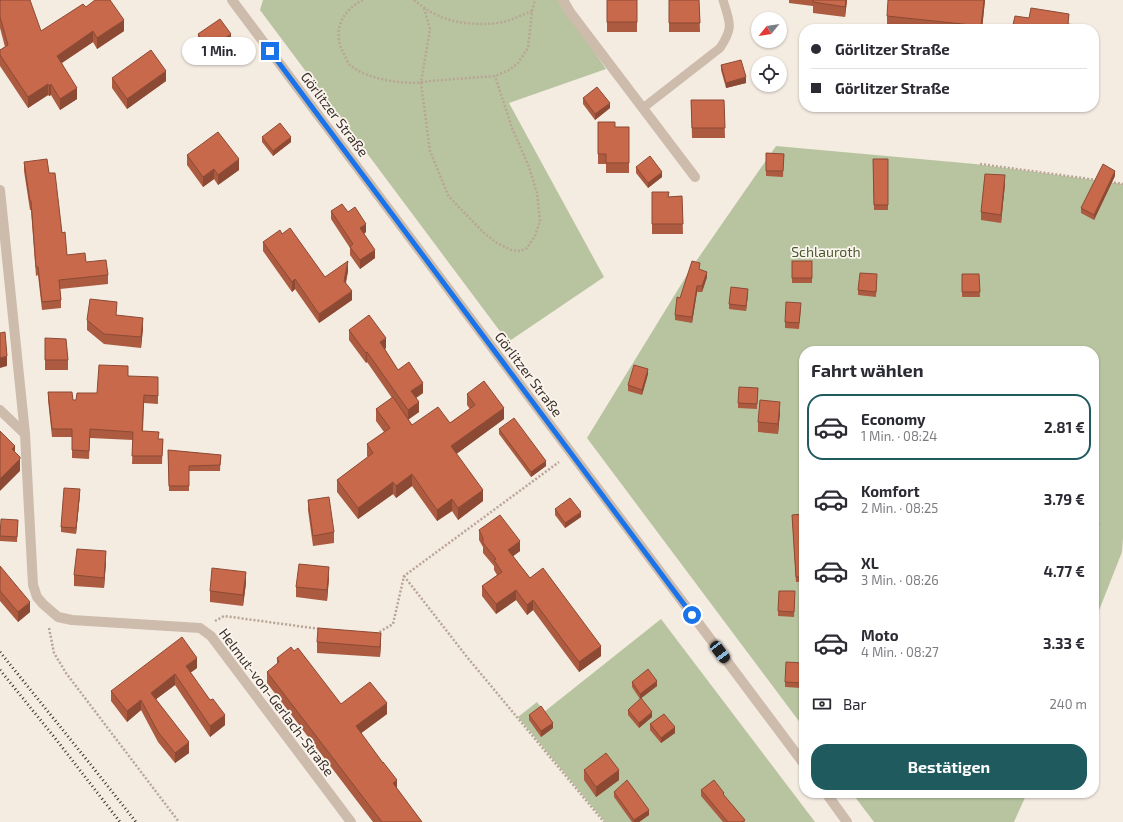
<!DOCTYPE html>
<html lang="de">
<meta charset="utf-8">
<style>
body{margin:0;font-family:"Exo 2",sans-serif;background:#f2f2f3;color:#2b2b33;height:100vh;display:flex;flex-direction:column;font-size:15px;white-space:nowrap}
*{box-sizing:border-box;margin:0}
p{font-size:13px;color:#7c7c81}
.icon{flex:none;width:22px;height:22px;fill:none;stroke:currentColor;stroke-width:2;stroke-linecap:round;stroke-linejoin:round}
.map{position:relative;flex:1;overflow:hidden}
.sheet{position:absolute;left:799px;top:346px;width:300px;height:452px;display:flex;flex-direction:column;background:#fff;border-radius:16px;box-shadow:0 1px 3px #0004}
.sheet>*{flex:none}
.hud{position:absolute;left:799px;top:24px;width:300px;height:88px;border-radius:16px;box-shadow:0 1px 3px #0004;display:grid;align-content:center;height:88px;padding:0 12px;background:#fff}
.needle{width:26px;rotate:240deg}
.buttons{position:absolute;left:751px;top:12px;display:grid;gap:8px}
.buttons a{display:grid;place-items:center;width:36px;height:36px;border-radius:50%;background:#fff;box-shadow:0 1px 3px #0004;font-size:20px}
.end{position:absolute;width:18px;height:18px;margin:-9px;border:5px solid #1a73e8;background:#fff;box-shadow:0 0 0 2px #fff}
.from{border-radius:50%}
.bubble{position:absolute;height:28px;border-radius:14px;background:#fff;box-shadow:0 1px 3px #0004;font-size:13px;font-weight:700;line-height:28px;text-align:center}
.car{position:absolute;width:12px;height:24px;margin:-12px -6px;border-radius:5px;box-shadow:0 0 3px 1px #0007;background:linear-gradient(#222 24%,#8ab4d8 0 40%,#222 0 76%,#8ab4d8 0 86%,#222 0)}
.hud b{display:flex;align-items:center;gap:14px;height:38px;font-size:15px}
.hud b+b{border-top:1px solid #e1e1e2}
.hud i{width:10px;height:10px;background:#2b2b33}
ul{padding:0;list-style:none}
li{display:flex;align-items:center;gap:12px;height:66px;margin:0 8px 6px;padding:0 4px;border:2px solid transparent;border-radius:16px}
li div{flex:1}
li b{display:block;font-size:15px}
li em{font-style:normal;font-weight:700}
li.on{border-color:#1f5a5e}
li>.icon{width:36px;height:36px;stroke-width:1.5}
h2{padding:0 12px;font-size:18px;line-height:48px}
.pay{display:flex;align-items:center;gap:10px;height:44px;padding:0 12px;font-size:15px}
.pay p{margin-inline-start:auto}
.button{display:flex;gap:8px;margin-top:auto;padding:8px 12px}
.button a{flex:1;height:46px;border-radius:16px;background:#1f5a5e;color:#fff;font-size:16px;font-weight:700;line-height:46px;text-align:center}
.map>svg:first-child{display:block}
.green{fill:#b8c4a0}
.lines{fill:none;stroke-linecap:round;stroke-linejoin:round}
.path{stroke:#b9a596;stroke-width:2.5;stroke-dasharray:2 2;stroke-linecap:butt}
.service{stroke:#cdbbac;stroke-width:9}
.minor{stroke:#cdbbac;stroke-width:10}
.tertiary{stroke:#cdbbac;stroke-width:10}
.rail{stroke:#3b302b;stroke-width:3;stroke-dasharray:1 3;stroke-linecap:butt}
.wall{fill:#ac5a40}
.shaded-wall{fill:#8c4a34}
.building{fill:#c8694b;stroke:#8c4a34}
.route{stroke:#1a73e8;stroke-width:5}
.labels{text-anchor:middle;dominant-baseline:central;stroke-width:3.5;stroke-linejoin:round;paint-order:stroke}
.street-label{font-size:14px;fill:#3b302b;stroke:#fbf5ee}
.park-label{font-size:14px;fill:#4a5a2e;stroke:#fbf5ee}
</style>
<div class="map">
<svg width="1123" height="822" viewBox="0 0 1123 822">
<rect width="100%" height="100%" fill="#f4ebe1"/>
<!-- green -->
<g class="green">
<polygon points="263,0 559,0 606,69 509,103 604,277 508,342 260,10"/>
<polygon points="776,146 975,164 1123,184 1123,538 1122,552 1094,623 1094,351 804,351 804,728 587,438 690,270"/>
<polygon points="661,619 815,822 605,822 518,717 537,702 544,712"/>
<polygon points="852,793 1027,793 1014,822 874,822"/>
</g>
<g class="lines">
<!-- path -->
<g class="path">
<path d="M363,0C341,11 332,32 344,54C346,57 347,62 350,65C367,80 408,86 430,81L495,76L509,70L518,63L528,48L532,11L535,0"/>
<path d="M414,0C421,6 428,11 437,15C454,24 485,26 503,22C513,20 523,14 532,11"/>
<polyline points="424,8 430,29 421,83 430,151 448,195 455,203 484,233 497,243 511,250 520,251 527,248 535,236 540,221 537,193 529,167 512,128 495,76"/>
<polyline points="980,164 1097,180"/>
<polyline points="1110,182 1123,184"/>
<polyline points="404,576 467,657 604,822"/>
<polyline points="215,621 224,616 320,629"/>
<polyline points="49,628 54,653 66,673 179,822"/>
<polyline points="376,634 393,624 404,576 559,462"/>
</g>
<!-- service -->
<path class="service" d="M643,108L720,48C734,27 730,23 723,0"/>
<!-- minor -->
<g class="minor">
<polyline points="563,0 570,12 695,177"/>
<polyline points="0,190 25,434 33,585 37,597 43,604 58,617 72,620 200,628 211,636 351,822"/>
<polyline points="0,410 25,434"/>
</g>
<!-- tertiary -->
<g class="tertiary">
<polyline points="232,0 804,764"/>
<polyline points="826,793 847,822"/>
</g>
<!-- rail -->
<g class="rail">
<polyline points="0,652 91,765 136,822"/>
<polyline points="0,670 55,738 120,822"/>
</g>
</g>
<!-- wall -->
<g class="wall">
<polygon points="0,0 41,31 86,7 124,31 97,49 93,42 62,63 77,99 60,110 51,95 49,96 48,95 28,108 0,66 0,50 5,47 0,28"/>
<polygon points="607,0 637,22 637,32 607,32"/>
<polygon points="669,0 699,0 700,32 669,32"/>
<polygon points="789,0 847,0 845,17 813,13 813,6 789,3"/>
<polygon points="985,0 982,29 887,29 887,16"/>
<polygon points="198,34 231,44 208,60 198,44"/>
<polygon points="721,65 746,83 726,88 721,70"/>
<polygon points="112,78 166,81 127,109 112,88"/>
<polygon points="583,98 610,108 595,120 583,104"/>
<polygon points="691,100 724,100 725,138 692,138"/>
<polygon points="598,122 615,127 629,127 629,173 606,173 606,164 598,164"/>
<polygon points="262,137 291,142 273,156 262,142"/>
<polygon points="766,153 784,154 783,177 766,176"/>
<polygon points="187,155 239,170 218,185 214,179 203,187 187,165"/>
<polygon points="873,159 888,159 888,210 874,210"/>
<polygon points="24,162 49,173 62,233 67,255 86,262 108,275 108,284 60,289 61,300 61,308 42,310 38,275 36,276 31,210 30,210 24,171"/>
<polygon points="636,167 662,177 648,188 636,173"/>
<polygon points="1115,176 1094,220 1081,213 1081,208"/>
<polygon points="1005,184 1001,223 981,220 981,212"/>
<polygon points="652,192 669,197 682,196 683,234 652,234"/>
<polygon points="331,211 348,212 366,232 364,234 375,258 360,269 350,255 350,248 331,219"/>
<polygon points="282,234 325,277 348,271 346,283 352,300 319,323 295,289 292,292 263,251 263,242"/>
<rect x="792" y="261" width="20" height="22"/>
<polygon points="700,269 707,277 702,292 697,292 692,323 675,320 675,315 680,298"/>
<polygon points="962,274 979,274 980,297 962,297"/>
<polygon points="877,280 876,297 858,295 858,290"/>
<polygon points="748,294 746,311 729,309 729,304"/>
<polygon points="801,308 799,329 785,328 785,322"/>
<polygon points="117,315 143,328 141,348 104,344 87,330 87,320"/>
<polygon points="349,330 386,348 385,349 398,370 423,393 416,398 419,412 408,419 412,425 450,423 470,409 467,405 467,394 504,419 456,454 483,501 458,520 452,511 437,521 412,486 396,498 393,494 358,519 337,492 337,480 368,457 367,456 367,444 384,432 376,421 376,409 392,398 367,362 366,363 349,340"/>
<rect x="45" y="360" width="23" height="10"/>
<polygon points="648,374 642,395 628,391 628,385"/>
<polygon points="128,376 158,385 158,404 144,403 143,431 159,439 163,439 162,464 132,464 133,440 90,438 89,459 72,458 72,437 52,437 48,400 48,392 73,400 76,400 97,393"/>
<polygon points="758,388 757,409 738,408 738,403"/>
<polygon points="780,412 778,434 758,432 758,422"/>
<polygon points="499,429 546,466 531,477 499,434"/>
<polygon points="168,450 221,455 220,471 189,471 189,491 169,491"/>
<polygon points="80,494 76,534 61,532 61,527"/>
<polygon points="308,500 334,532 334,543 313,546 308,510"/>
<polygon points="555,509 581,517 565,528 555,515"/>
<polygon points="804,514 804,582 796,582 792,515"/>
<polygon points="18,520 17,542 0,541 0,532"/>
<polygon points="479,530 520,551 513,556 530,578 601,656 579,672 533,610 527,615 516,600 496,614 482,596 482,586 497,575 494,570 494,566 483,553 483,547 479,540"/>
<polygon points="106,562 104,588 74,586 74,575"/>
<polygon points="0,566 30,612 18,622 0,601"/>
<polygon points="329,578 327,601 296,597 296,587"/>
<polygon points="246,583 243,606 210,602 210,591"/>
<polygon points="795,597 794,617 778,616 778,611"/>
<polygon points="317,642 381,643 380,657 317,653"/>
<polygon points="277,658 341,704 387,714 361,733 397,789 422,822 373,822 267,683 267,672 277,664"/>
<polygon points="197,668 190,673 225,725 210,737 175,685 156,699 189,753 175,763 158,742 141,710 127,722 111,701 111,691"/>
<polygon points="803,669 801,688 785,687 785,682"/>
<polygon points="632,682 657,686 640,699 632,687"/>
<polygon points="628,710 652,717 639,728 628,715"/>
<polygon points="529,715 553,728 541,737 529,720"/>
<polygon points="650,724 675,733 661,743 650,730"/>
<polygon points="584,770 619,780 596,797 584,780"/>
<polygon points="701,790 724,796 745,822 723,822 701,796"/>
<polygon points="614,792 649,815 639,822 632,822 614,797"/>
</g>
<!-- shaded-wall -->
<g class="shaded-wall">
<polygon points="846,0 847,0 845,17 845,7"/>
<polygon points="984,0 985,0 982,29 981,29"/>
<polygon points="124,20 124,31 97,49 97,38"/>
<polygon points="93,31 93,42 57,66 57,56"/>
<polygon points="231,34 231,44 208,60 208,49"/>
<polygon points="166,71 166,81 127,109 127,99"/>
<polygon points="746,77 746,83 726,88 726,83"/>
<polygon points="48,84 48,95 28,108 28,97"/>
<polygon points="51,84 51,95 49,96 49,86"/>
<polygon points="77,88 77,99 60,110 60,99"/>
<polygon points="610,103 610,108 595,120 595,114"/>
<polygon points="291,137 291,142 273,156 273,151"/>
<polygon points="239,159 239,170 218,185 218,175"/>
<polygon points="214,169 214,179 203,187 203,177"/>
<polygon points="1115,171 1115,176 1094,220 1094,215"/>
<polygon points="662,172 662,177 648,188 648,183"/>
<polygon points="1005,175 1005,184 1001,223 1001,215"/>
<polygon points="366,224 366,232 360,236 360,228"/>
<polygon points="375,250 375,258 360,269 360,260"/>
<polygon points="348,261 348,271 344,290 344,281"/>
<polygon points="707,272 707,277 702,292 702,286"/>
<polygon points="295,279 295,289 292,292 292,282"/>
<polygon points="697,286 697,292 692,323 692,317"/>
<polygon points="748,289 748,294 746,311 746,306"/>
<polygon points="352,291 352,300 319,323 319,314"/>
<polygon points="143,318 143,328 141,348 141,337"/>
<polygon points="386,338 386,348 380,352 380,342"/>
<polygon points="367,352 367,362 366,363 366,353"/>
<polygon points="7,356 7,366 0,368 0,358"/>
<polygon points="648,369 648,374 642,395 642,390"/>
<polygon points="423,383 423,393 411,401 411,391"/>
<polygon points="419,402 419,412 408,420 408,410"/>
<polygon points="780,402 780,412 778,434 778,424"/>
<polygon points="504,408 504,419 451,458 451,446"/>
<polygon points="15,446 15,458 12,449"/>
<polygon points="20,459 20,471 0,491 0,479"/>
<polygon points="546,461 546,466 531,477 531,472"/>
<polygon points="412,474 412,486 396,498 396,486"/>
<polygon points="393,482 393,494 358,519 358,508"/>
<polygon points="80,489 80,494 76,534 76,528"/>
<polygon points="483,490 483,501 458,520 458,508"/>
<polygon points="452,499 452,511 437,521 437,510"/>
<polygon points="581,512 581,517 565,528 565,523"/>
<polygon points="1099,524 1099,529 1094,532 1094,526"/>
<polygon points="520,541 520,551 508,560 508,550"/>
<polygon points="106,551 106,562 104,588 104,578"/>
<polygon points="329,567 329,578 327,601 327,590"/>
<polygon points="246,572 246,583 243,606 243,595"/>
<polygon points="516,590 516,600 496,614 496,604"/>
<polygon points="533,600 533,610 527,615 527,605"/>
<polygon points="30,602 30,612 18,622 18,612"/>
<polygon points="381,633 381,643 380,657 380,647"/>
<polygon points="601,646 601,656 579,672 579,662"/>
<polygon points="197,658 197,668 186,676 186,666"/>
<polygon points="175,674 175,685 151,703 151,693"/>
<polygon points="657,681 657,686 640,699 640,694"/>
<polygon points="141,700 141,710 127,722 127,711"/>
<polygon points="387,703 387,714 356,737 356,726"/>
<polygon points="652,712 652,717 639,728 639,723"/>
<polygon points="225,715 225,725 210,737 210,726"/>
<polygon points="553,723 553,728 541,737 541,731"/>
<polygon points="675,727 675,733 661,743 661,738"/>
<polygon points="189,742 189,753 175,763 175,753"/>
<polygon points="619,770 619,780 596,797 596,787"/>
<polygon points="397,780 397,791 393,783"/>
<polygon points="649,810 649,815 639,822 634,822 634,820"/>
</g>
<!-- building -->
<g class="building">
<polygon points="0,0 30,0 41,31 83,4 86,7 95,0 110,0 124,20 97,38 93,31 57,56 77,88 60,99 51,84 49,86 48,84 28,97 0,55 0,50 8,45 0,17"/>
<rect x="607" y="0" width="30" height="22"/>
<polygon points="669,0 699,0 700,23 669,23"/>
<polygon points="813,0 846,0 845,7 813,2"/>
<polygon points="888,0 984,0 981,26 887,16"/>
<polygon points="1031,8 1069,14 1068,24 1082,26 1082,29 1012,29 1015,16 1029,18"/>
<polygon points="220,19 231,34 208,49 198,34"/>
<polygon points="151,50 166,71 127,99 112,78"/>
<polygon points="741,60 746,77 726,83 721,65"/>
<polygon points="597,87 610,103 595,114 583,98"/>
<polygon points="691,100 724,100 725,128 692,128"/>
<polygon points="598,122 615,122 615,127 629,127 629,163 606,163 606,154 598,154"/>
<polygon points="280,123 291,137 273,151 262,137"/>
<polygon points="218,132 239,159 218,175 214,169 203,177 187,155"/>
<polygon points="766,153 784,154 783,171 766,171"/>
<polygon points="650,156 662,172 648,183 636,167"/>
<polygon points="47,159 49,173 55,173 62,233 65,232 67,255 85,253 86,262 106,260 108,275 59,280 61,300 42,302 38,267 36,267 31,201 30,201 24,162"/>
<polygon points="873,159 888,159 888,205 874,205"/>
<polygon points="1103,164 1115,171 1094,215 1081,208"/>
<polygon points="985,174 1005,175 1001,215 981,212"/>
<polygon points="652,192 669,192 668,197 682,196 683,224 652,224"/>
<polygon points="342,204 348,212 355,207 366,224 360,228 375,250 360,260 350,247 353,244 331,211"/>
<polygon points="290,228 325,277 348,261 344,281 352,291 319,314 295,279 292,282 263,242 280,230 282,234"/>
<polygon points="692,261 700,263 699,269 707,272 702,286 697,286 692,317 675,315 677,297 680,298"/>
<rect x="792" y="261" width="20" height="17"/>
<polygon points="860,273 877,274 876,292 858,290"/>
<polygon points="962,274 979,274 980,292 962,292"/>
<polygon points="731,287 748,289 746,306 729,304"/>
<polygon points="90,299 117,302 116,315 143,318 141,337 104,334 87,320"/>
<polygon points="786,302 801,303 799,323 785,322"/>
<polygon points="369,315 386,338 380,342 398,370 409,362 423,383 411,391 419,402 408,410 367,352 366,353 349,330"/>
<polygon points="5,332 7,356 0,358 0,333"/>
<polygon points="45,338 66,339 68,360 45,360"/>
<polygon points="99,365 128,366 128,376 158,377 158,396 144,395 142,431 159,432 158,439 163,439 162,456 132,456 133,432 90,429 89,451 72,450 72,429 52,429 48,392 72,392 73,400 76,400 77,393 97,393"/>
<polygon points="634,365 648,369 642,390 628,385"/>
<polygon points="484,381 504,408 451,446 483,490 458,508 452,499 437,510 412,474 396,486 393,482 358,508 337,480 373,453 367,444 390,428 376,409 393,397 412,425 438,407 450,423 475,405 467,394"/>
<polygon points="739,387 758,388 757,404 738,403"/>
<polygon points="760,400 780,402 778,424 758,422"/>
<polygon points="514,418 546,461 531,472 499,429"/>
<polygon points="0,431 15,446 12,449 20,457 20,459 0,479"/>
<polygon points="168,450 221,455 220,465 189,466 189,486 169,486"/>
<polygon points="64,488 80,489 76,528 61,527"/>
<polygon points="329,497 334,532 313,536 308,500"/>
<polygon points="570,498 581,512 565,523 555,509"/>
<polygon points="804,514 804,577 796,577 792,515"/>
<polygon points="1094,514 1099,524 1094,526"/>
<polygon points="500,515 520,541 508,550 530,578 543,568 601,646 579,662 533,600 527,605 516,590 496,604 482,586 502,572 494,560 496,559 483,543 483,538 479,530"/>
<polygon points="1,519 18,520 17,537 0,536"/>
<polygon points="77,549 106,551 104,578 74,575"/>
<polygon points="299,564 329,567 327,590 296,587"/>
<polygon points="0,566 30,602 18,612 0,591"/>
<polygon points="212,568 246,572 243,595 210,591"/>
<polygon points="779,591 795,591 794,612 778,611"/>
<polygon points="318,628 381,633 380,647 317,642"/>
<polygon points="182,637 197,658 186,666 210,700 213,699 225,715 210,726 175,674 151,693 189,742 175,753 158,732 141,700 127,711 111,691"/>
<polygon points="291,647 294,651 298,648 341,704 370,682 387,703 356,726 383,763 383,762 397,780 393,783 422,822 382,822 267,672 279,662 277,658"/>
<polygon points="786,662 803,663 801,683 785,682"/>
<polygon points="648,669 657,681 640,694 632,682"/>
<polygon points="641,698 652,712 639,723 628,710"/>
<polygon points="541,706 553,723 541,731 529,715"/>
<polygon points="664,714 675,727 661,738 650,724"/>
<polygon points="606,753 619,770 596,787 584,770"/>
<polygon points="627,780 649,810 634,820 614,792"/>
<polygon points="714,780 724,793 723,794 745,820 742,822 728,822 701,790"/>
</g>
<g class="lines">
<!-- route -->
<polyline class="route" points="270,51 692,615"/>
</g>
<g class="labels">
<!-- street labels -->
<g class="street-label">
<text transform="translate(335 114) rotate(53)">Görlitzer Straße</text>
<text transform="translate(529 374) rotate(53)">Görlitzer Straße</text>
<text transform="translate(277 702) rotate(53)">Helmut-von-Gerlach-Straße</text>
</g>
<!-- park labels -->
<g class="park-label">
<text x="826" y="251">Schlauroth</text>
</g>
</g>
</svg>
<div class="buttons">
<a><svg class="needle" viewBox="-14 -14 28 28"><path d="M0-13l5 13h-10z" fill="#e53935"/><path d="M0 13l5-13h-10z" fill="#7c7c81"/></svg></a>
<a><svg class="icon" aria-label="locate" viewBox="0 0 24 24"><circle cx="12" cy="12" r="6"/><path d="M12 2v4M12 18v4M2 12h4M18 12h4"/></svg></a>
</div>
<i class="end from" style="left:692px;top:615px"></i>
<i class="end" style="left:270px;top:51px"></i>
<div class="bubble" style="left:182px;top:37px;width:74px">1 Min.</div>
<i class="car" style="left:720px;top:652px;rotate:143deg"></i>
<div class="hud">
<b><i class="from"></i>Görlitzer Straße</b>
<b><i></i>Görlitzer Straße</b>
</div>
<section class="sheet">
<h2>Fahrt wählen</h2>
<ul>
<li class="on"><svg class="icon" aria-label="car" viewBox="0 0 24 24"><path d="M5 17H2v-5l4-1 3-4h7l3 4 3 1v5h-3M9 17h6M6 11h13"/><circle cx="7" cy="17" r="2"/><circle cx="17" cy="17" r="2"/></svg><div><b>Economy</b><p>1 Min. · 08:24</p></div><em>2.81 €</em></li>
<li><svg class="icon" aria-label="car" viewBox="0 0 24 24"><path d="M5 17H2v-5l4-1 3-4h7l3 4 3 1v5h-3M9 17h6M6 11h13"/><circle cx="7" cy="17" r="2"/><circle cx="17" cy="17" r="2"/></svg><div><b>Komfort</b><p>2 Min. · 08:25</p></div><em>3.79 €</em></li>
<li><svg class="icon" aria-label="car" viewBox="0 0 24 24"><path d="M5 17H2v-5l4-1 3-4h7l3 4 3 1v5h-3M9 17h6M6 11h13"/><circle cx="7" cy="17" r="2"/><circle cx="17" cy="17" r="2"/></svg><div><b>XL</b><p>3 Min. · 08:26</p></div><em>4.77 €</em></li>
<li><svg class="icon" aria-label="car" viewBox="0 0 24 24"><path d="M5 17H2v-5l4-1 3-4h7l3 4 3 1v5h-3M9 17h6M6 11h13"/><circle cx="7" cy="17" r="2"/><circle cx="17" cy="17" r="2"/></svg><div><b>Moto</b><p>4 Min. · 08:27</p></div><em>3.33 €</em></li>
</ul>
<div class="pay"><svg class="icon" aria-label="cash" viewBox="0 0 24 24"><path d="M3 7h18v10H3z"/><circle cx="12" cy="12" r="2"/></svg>Bar<p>240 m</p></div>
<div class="button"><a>Bestätigen</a></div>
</section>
</div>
